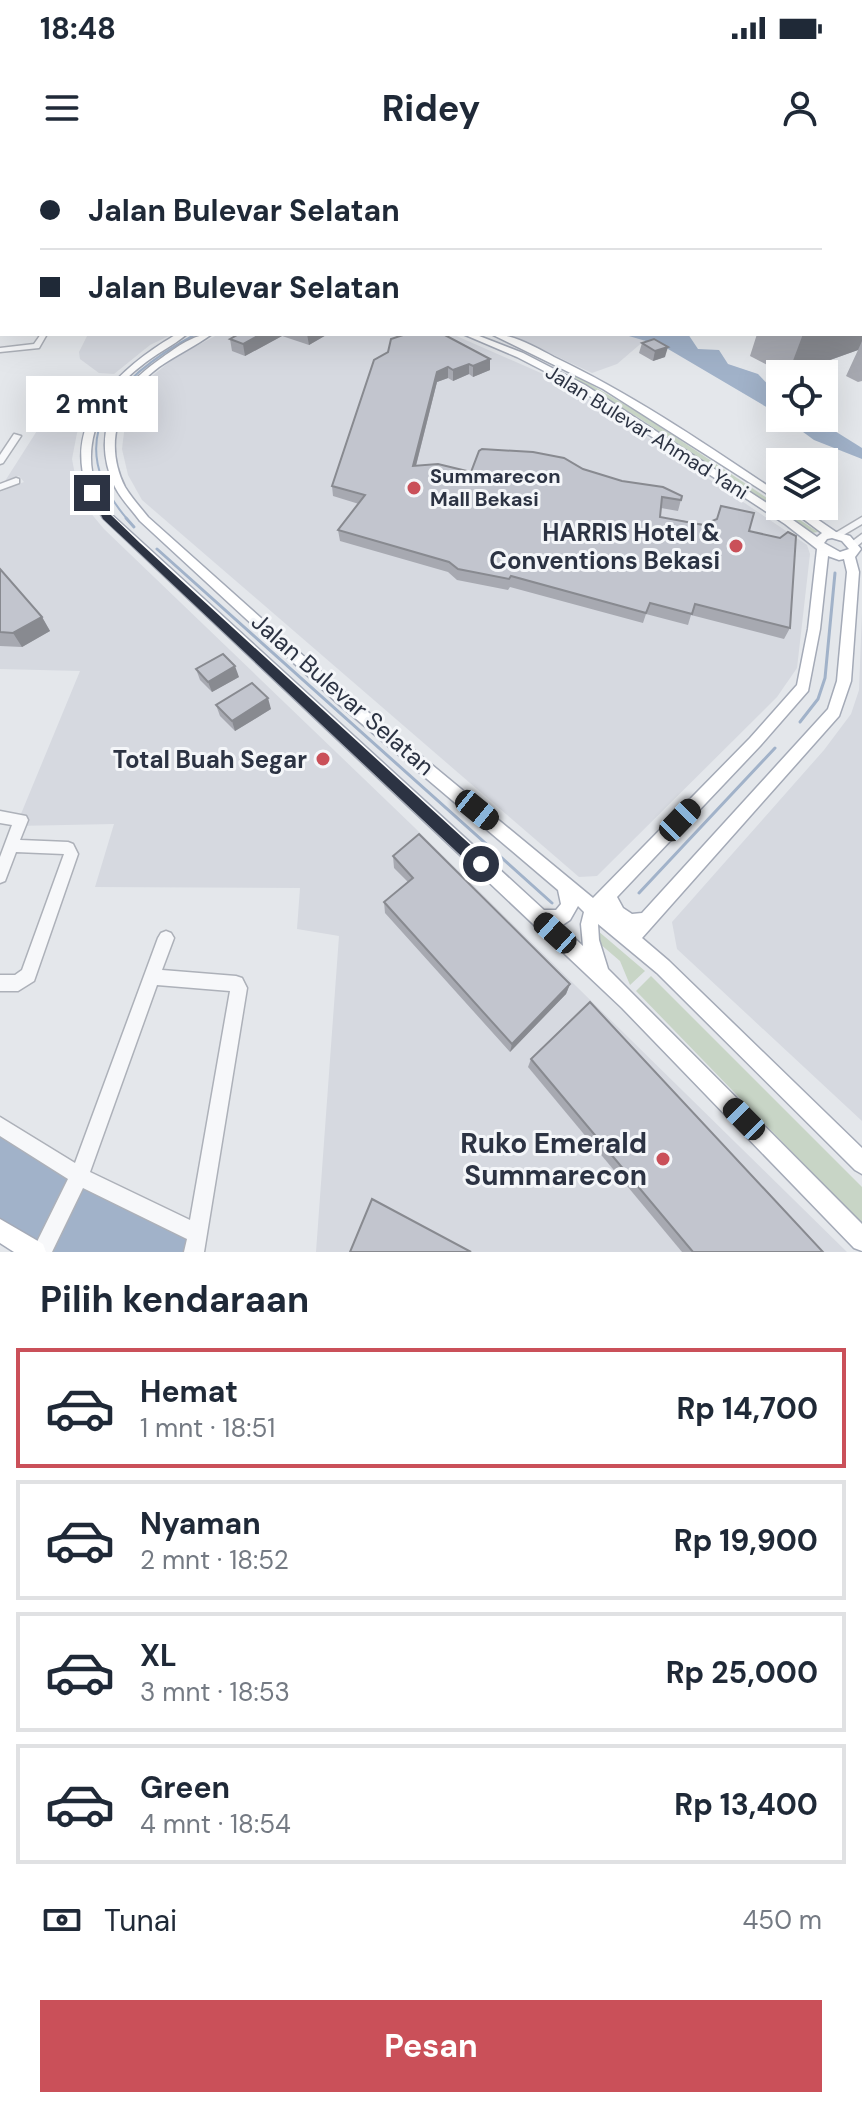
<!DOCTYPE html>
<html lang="id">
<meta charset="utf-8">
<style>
body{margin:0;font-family:"DM Sans",sans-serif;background:#f2f2f3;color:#1f2937;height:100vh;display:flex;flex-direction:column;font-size:30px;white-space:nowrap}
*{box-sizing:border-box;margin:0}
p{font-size:26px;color:#747a83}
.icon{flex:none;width:44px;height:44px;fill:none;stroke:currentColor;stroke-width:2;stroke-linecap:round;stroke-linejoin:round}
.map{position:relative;height:1092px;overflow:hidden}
.panel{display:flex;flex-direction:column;background:#fff;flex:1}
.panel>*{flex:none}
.hud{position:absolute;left:0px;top:0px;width:862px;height:176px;box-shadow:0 8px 32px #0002;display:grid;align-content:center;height:176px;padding:0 40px;background:#fff}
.controls{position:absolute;left:766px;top:200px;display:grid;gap:16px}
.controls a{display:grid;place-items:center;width:72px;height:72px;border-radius:0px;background:#fff;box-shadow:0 8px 32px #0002;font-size:40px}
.end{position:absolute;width:36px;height:36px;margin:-18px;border:10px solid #2c3343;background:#fff;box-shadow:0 0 0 4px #fff}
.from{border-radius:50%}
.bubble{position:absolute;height:56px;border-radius:0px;background:#fff;box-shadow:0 8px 32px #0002;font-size:26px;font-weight:700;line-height:56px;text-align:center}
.car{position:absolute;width:24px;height:48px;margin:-24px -12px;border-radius:10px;box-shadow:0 0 6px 2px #0007;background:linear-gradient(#222 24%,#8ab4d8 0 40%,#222 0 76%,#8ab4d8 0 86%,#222 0)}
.hud b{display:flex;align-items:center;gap:28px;height:76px;font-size:30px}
.hud b+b{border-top:2px solid #e0e1e3}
.hud i{width:20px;height:20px;background:#1f2937}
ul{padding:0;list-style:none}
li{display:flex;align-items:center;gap:24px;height:120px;margin:0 16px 12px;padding:0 24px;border:4px solid #e0e1e3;border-radius:0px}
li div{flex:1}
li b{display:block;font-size:30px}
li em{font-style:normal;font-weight:700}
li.active{border-color:#ca5059}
li>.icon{width:72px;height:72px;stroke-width:1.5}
h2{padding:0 40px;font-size:36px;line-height:96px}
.pay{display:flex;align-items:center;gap:20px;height:88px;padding:0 40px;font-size:30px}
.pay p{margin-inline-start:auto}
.action{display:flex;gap:16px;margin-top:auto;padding:16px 40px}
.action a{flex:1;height:92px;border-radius:0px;background:#ca5059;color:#fff;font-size:32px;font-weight:700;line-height:92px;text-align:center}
.status{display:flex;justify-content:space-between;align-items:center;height:56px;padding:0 40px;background:#fff;direction:ltr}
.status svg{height:22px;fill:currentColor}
header{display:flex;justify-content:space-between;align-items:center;height:104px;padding:0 40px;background:#fff;font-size:36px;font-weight:700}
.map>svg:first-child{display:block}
.built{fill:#d6d9e0}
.green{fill:#c8d5c6}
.water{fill:#a1b2c9}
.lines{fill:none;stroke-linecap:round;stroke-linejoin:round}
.stream-far1{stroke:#a1b2c9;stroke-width:2}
.stream{stroke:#a1b2c9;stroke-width:3}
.minor-casing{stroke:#adb1b9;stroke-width:3}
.major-casing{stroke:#a4aab7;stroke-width:3}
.minor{fill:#f7f8fa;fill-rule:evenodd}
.major{fill:#fff;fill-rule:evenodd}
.wall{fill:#a7a9b1}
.shaded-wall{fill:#888a90}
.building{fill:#c2c5ce;stroke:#888a90;stroke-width:2}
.route{fill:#2c3343}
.poi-dot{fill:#ca5059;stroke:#f4f6f9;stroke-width:3}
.labels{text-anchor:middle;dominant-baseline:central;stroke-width:6;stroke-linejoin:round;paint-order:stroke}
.far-street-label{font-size:20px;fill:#2c3343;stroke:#f4f6f9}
.far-poi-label{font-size:20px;font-weight:bold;fill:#2c3343;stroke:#f4f6f9;text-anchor:start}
.poi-label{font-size:24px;font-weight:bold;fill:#2c3343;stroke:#f4f6f9;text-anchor:end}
.street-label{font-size:24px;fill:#2c3343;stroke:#f4f6f9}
.near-poi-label{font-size:28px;font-weight:bold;fill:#2c3343;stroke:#f4f6f9;text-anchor:end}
</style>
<div class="status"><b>18:48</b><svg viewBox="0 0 49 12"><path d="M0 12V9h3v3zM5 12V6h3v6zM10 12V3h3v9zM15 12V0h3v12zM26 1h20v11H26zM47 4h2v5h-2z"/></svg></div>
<header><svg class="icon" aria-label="menu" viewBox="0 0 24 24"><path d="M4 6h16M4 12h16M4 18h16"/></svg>Ridey<svg class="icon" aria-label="person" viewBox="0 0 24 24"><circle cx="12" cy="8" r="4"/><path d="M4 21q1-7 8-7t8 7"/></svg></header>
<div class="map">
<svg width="862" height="1092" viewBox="0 0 862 1092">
<rect width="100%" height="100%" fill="#e4e7eb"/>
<!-- built -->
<g class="built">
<polygon points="88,174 173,174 150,185 114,214 99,213 80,199 79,192"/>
<polygon points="219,174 452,174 550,217 599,245 807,385 810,394 797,508 777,537 597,716 579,717 142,340 128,315 122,289 125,264 135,240 151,217 174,198"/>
<polygon points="509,174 652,174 617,204 592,213"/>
<polygon points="63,230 100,231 77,273 72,299 77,325 89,351 104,369 414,667 847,1092 316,1092 339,776 297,769 300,728 95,727 114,664 16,666 80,511 0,509 0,332 24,322 19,316 5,321"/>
<polygon points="862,453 862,961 677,789 672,762 824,590 851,554 859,530"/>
</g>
<!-- green -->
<g class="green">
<polygon points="575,215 644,256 818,372 811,373 639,258 570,217"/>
<polygon points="591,765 645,811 630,825 620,801 592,777"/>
<polygon points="651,816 862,1027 862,1064 636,831"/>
</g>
<!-- water -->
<g class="water">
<polygon points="622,174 688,174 698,189 719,190 728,204 758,214 780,237 780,255 663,186"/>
<polygon points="784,258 814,258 862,288 862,299 814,280"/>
<polygon points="0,966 198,1074 197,1092 35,1092 0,1070"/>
</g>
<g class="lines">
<!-- stream-far1 -->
<path class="stream-far1" d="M128,360C56,277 118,216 196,174"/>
<!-- stream -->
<g class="stream">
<polyline points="126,358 134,367"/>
<polyline points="157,389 552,743"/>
<polyline points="800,562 818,539 825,518 835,413"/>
<polyline points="639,733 775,588"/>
</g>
<defs>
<g id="minor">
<polygon points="0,0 22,0 1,2"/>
<polygon points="33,0 37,0 36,2 32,2"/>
<polygon points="61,0 65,0 64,2 60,2"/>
<polygon points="89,0 93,0 92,2 88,2"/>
<rect x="117" y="0" width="4" height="2"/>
<polygon points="154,0 198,0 134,2"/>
<polygon points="222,0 226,0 225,2 221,2"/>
<polygon points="250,0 254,0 253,2 249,2"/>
<polygon points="279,0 385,0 385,1 279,2"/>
<rect x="390" y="0" width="4" height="2"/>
<rect x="421" y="0" width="4" height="2"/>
<rect x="449" y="0" width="4" height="2"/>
<polygon points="457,0 461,0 462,2 458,2"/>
<polygon points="486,0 490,0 491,2 487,2"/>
<rect x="516" y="0" width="4" height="2"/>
<polygon points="544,0 548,0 549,2 545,2"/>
<rect x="0" y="10" width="2" height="2"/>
<rect x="0" y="22" width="2" height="2"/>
<polygon points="860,29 862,30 862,34 860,33"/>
<rect x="860" y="44" width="2" height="4"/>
<rect x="860" y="56" width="2" height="4"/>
<polygon points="860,87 862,88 862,92 860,91"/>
<polygon points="862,102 862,106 860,107 860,103"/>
<rect x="860" y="114" width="2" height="4"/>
<polygon points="862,128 862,132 860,133 860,129"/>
<rect x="0" y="151" width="2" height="4"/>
<polygon points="41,174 47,174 39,188 0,192 0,188 34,184"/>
<polygon points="14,274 21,276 3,303 0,304 0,295"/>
<polygon points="16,318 19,319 19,323 0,330 0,324"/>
<polygon points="862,357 862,364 840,377 837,378 832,375"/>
<polygon points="862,374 862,382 856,387 850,387 850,383"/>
<polygon points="0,651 26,656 28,660 20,680 68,682 73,684 78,694 34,821 18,831 0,831 0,815 15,815 22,810 64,694 16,692 5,721 0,723 0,697 12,665 0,663"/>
<path d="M166,771L171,773L174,778L162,810L236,816L242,818L247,828L204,1092H184L187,1079L83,1028L52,1092H32L68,1019L0,976V957L75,1003L158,778L161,773ZM157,825L230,831L190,1060L90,1012Z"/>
</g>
<g id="major">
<rect x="0" y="112" width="2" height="4"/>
<path d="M177,174H187C173,186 155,194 141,206C104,234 80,281 96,327C100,336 107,345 111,354L544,750H556L561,744L558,730L335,541L140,361C132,350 121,339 115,327C89,271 116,229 163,197C177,187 194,174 212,174C196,186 176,195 159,207C120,236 102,281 125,327C131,337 140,347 148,357L345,533L593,738L750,578L797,525L808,469L817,389L785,364L579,229L517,197L463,174H474L523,193L585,225L793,360L817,377L822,373L786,346H798L836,372L850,376L861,389L855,397L859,412L851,521L839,556L642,778L669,801L862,988V1014L855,1010L657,813L598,764L599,780L608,809L862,1064V1091L854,1088L622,848L103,358C97,348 89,337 86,325C64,256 124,205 177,174ZM832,378L842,381L849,389L840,392L824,383L827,379ZM828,396L839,400L844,399L847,412L837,521L828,549L642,753L632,754L623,748L617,737L760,586L808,531L820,469ZM578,746L584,752L581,764L583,786L561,766L570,760Z"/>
<path d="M491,174C513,174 535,187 554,197C634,235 707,285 780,334V342L603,229Z"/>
<polygon points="0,1059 43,1084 46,1092 14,1092 0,1083"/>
</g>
</defs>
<!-- minor casing -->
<use href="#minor" class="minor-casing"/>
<!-- major casing -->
<use href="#major" class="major-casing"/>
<!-- minor -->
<use href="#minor" class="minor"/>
<!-- major -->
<use href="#major" class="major"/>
</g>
<!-- wall -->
<g class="wall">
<polygon points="862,131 862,221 858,222 846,216 858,190 791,214 785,214 750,196 757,174 860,174"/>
<polygon points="236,174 328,174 309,185 282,176 245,196 232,191 230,179 237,175"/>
<polygon points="642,183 665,197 653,201 639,193"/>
<polygon points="490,199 490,210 473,217 469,214 453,221 448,218 437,222 416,306 471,312 583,309 622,321 682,336 678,351 661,348 660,357 749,371 790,468 784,479 691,455 688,465 646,454 643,463 510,427 508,430 457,420 448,412 340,381 338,370 359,344 333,336 332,326 374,200"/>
<polygon points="0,409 42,457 50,471 22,487 0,486"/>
<polygon points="196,509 239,517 212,532 200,520"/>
<polygon points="216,545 271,549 235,571 220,556"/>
<polygon points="393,696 570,824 566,834 510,892 385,753 384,742 408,722 394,708"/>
<polygon points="531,899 823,1092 682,1092 528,907"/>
</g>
<!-- shaded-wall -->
<g class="shaded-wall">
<polygon points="860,141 862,141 862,181 858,190 791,214 788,214 803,174 860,174"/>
<polygon points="261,174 282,174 282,176 245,196 243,184"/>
<polygon points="307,174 328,174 309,185"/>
<polygon points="668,187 665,197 653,201 655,191"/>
<polygon points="490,199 490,210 473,217 473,206"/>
<polygon points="469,204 469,214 453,221 453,210"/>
<polygon points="448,207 448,218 437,222 413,317 413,306 437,212"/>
<polygon points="42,457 50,471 22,487 13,473"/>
<polygon points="235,506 239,517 212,532 208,522"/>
<polygon points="268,538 271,549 235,571 232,561"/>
<polygon points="570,824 566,834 510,892 512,884"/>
</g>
<!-- building -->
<g class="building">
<rect x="0" y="118" width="2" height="12"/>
<rect x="860" y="131" width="2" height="10"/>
<polygon points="239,174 261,174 243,184 230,179"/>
<polygon points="406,174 443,174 490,199 473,206 469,204 453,210 448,207 437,212 413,306 438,304 471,312 479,291 482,289 533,292 564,298 583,309 622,321 663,327 682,336 681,340 662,337 660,357 703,365 717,359 721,346 754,353 749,371 780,378 788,372 796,376 790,468 695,444 692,454 650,443 646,453 511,416 509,419 458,409 449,402 338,370 365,335 332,326 374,200 388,192 391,179"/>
<polygon points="654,179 668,187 655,191 642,183"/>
<polygon points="0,409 42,457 13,473 0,472"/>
<polygon points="223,494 235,506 208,522 196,509"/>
<polygon points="252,523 268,538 232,561 216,545"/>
<polygon points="419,674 570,824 512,884 384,742 413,718 393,696"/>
<polygon points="590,842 823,1092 693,1092 531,899"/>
<polygon points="372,1039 471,1092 350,1092"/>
</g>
<!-- route -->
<polygon class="route" points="89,331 96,331 111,355 140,383 486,699 486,709 475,709 133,387 103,359"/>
<!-- markers -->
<g class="poi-dot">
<circle cx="414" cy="328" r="8"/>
<circle cx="736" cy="386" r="8"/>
<circle cx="323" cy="599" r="8"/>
<circle cx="663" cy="999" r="8"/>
</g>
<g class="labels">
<!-- far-street labels -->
<g class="far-street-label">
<text transform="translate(647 272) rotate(32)">Jalan Bulevar Ahmad Yani</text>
</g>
<!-- far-poi labels -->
<g class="far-poi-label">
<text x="430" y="316">Summarecon<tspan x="430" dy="23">Mall Bekasi</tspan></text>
</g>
<!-- poi labels -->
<g class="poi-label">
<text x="720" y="372">HARRIS Hotel &amp;<tspan x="720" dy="28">Conventions Bekasi</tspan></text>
<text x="307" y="599">Total Buah Segar</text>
</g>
<!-- street labels -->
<g class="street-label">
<text transform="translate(343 534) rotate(41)">Jalan Bulevar Selatan</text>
</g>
<!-- near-poi labels -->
<g class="near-poi-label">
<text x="647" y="983">Ruko Emerald<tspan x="647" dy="32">Summarecon</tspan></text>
</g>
</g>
</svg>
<div class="controls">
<a><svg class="icon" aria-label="locate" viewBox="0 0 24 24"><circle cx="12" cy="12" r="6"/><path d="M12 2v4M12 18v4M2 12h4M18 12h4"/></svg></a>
<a><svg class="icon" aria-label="layers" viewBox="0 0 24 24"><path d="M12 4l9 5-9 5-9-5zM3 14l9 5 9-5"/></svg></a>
</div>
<i class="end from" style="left:481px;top:704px"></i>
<i class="end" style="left:92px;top:333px"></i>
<div class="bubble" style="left:26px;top:216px;width:132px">2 mnt</div>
<i class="car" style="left:477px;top:650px;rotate:129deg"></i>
<i class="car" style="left:680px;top:660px;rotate:44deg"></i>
<i class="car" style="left:555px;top:773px;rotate:312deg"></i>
<i class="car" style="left:744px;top:959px;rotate:315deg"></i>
<div class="hud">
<b><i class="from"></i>Jalan Bulevar Selatan</b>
<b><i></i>Jalan Bulevar Selatan</b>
</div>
</div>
<section class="panel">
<h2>Pilih kendaraan</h2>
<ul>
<li class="active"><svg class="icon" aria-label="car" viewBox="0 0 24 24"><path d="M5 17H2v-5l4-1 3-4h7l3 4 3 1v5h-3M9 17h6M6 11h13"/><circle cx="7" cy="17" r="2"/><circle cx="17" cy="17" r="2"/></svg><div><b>Hemat</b><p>1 mnt · 18:51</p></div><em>Rp 14,700</em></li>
<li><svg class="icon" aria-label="car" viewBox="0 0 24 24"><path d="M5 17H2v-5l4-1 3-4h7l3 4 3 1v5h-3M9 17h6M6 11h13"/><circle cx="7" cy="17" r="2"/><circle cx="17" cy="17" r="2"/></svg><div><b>Nyaman</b><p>2 mnt · 18:52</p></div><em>Rp 19,900</em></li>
<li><svg class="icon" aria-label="car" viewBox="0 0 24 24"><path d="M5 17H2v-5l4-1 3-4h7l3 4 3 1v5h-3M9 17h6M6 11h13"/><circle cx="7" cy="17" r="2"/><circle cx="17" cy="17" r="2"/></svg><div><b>XL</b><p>3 mnt · 18:53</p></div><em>Rp 25,000</em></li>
<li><svg class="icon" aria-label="car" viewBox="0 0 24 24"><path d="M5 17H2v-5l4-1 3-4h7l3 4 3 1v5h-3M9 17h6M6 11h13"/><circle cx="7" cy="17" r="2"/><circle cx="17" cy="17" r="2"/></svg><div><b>Green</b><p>4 mnt · 18:54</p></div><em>Rp 13,400</em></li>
</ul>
<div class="pay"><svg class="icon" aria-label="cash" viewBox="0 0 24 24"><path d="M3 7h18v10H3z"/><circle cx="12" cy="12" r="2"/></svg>Tunai<p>450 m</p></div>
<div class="action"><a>Pesan</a></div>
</section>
